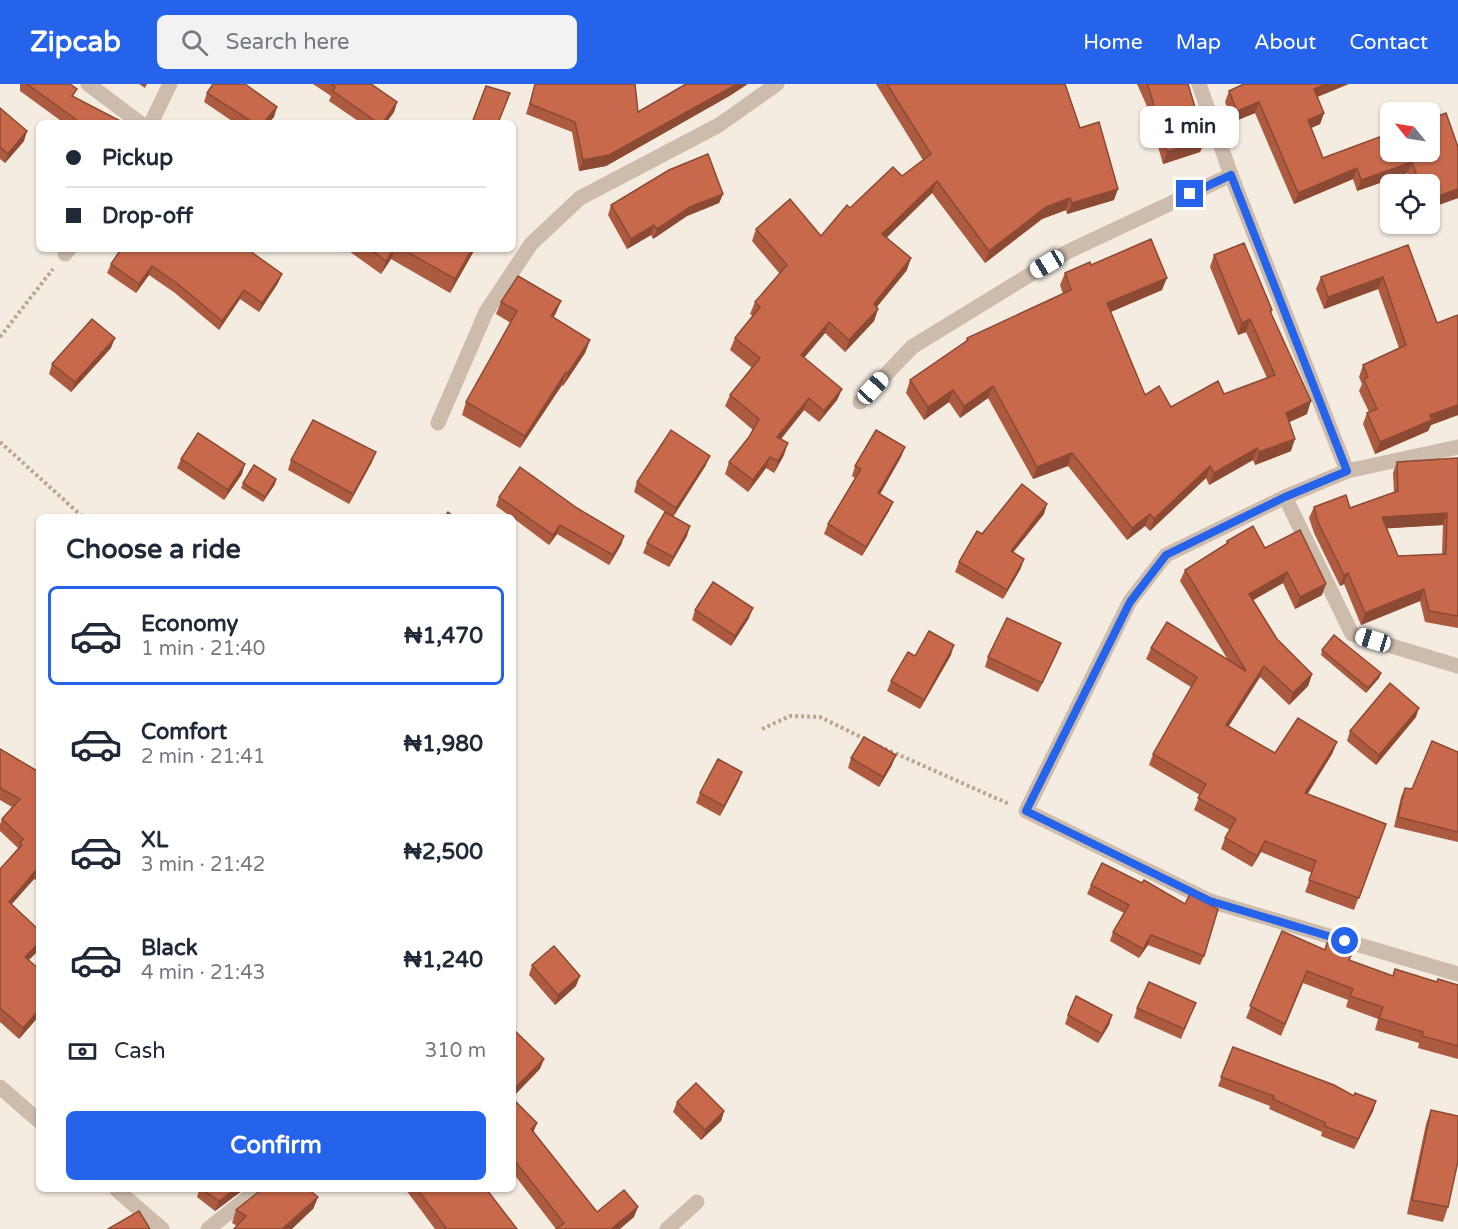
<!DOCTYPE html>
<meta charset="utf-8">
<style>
body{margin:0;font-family:"Varela Round",sans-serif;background:#f2f2f3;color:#1f2937;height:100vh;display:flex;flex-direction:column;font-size:22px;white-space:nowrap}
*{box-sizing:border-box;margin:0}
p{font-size:20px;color:#747a83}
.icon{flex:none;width:33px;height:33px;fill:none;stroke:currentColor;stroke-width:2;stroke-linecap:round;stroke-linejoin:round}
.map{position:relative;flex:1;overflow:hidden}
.side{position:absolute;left:36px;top:430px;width:480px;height:678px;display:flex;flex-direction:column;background:#fff;border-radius:9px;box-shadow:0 2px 4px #0004}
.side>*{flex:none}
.banner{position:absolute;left:36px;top:36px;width:480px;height:132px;border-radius:9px;box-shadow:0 2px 4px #0004;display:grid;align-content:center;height:132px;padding:0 30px;background:#fff}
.needle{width:39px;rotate:300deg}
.buttons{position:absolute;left:1380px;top:18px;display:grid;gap:12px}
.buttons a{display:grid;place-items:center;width:60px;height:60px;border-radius:9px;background:#fff;box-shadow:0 2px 4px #0004;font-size:30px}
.end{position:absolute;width:27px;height:27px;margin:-14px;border:8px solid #2563eb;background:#fff;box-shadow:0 0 0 3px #fff}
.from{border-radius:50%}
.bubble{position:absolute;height:42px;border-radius:9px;background:#fff;box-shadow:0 2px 4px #0004;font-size:20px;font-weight:700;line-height:42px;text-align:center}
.car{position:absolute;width:18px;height:36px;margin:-18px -9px;border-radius:8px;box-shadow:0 0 4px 2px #0007;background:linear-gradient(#fff 24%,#345 0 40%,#fff 0 76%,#345 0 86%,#fff 0)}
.banner b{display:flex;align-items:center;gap:21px;height:57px;font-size:22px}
.banner b+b{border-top:2px solid #e0e1e3}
.banner i{width:15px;height:15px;background:#1f2937}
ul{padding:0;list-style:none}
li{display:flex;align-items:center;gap:18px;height:99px;margin:0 12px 9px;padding:0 18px;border:3px solid transparent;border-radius:9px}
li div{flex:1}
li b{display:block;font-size:22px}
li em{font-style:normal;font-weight:700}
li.current{border-color:#2563eb}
li>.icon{width:54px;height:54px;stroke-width:1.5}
h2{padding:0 30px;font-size:27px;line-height:72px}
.pay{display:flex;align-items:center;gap:15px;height:66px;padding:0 30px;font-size:22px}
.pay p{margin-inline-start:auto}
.action{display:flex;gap:12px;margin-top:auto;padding:12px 30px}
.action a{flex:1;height:69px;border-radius:9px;background:#2563eb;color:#fff;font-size:24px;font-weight:700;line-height:69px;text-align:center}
header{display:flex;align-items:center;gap:36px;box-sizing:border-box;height:84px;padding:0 30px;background:#2563eb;color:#fff}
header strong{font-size:28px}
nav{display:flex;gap:33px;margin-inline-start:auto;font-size:21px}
.search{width:420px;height:54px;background:#f2f2f3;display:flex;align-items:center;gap:15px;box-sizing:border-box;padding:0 21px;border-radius:9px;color:#747a83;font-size:22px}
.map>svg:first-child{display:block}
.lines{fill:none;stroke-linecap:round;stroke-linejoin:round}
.path{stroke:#b9a596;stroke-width:4;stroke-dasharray:3 3;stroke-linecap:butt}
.minor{stroke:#cdbbac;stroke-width:15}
.wall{fill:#ac5a40;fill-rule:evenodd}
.shaded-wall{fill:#8c4a34}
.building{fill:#c8694b;stroke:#8c4a34;stroke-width:1.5;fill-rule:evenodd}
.route{stroke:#2563eb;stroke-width:8}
</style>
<header>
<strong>Zipcab</strong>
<div class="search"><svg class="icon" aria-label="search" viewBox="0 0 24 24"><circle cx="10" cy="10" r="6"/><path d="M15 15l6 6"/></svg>Search here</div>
<nav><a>Home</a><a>Map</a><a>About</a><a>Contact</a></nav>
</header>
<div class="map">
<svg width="1458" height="1145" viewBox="0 0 1458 1145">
<rect width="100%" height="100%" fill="#f4ebe1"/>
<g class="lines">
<!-- path -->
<g class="path">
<polyline points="0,253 53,185"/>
<polyline points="0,358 84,434"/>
<polyline points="762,645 790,632 820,633 867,656"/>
<polyline points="879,662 1009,720"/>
</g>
<!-- minor -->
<g class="minor">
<polyline points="88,0 140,39"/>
<polyline points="1199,0 1231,91 1347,387"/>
<polyline points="151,39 170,0"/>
<polyline points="65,170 69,165"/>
<polyline points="860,318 912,263 1067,168 1231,91"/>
<polyline points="438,339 486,228 531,160 580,114 719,41 777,0"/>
<polyline points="1458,363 1347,387 1285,413 1166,471 1130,517 1026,727 1210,817 1458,890"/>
<polyline points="1285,413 1352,550 1458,582"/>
<polyline points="0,1003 39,1037"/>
<polyline points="117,1106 162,1145"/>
<polyline points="208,1145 257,1106"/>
<polyline points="667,1145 697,1118"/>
</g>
</g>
<!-- wall -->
<g class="wall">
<polygon points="20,0 70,0 74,13 124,39 64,39 20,7"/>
<polygon points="139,0 147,0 145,4"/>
<polygon points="313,0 371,0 397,18 394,28 386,39 361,39 329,17 331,12"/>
<polygon points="535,0 635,0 638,28 731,11 606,82 579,87 572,48 526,30"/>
<polygon points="876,0 1065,0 1080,44 1114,116 1067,130 1066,126 1042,135 985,179 932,109 886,154 907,186 877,223 878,225 874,237 845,268 825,249 804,274 842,305 837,316 819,338 804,326 781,355 784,371 774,389 766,384 748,408 725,390 729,378 749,353 753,346 725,322 730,311 752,284 730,266 735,254 753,232 750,230 755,218 780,190 752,157 756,145 821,152 850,124 902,92 923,76"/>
<polygon points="1137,0 1188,0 1205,56 1200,68 1163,80 1146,20"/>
<polygon points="1229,7 1317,13 1324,29 1320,40 1311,44 1323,74 1458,63 1458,114 1430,124 1430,100 1412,100 1408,89 1357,107 1353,95 1294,120 1255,29 1233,38 1225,18"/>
<polygon points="207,9 274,33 268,39 235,39 204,18"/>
<polygon points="0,24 24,57 5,79 0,75"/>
<polygon points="723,110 719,119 687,132 653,155 651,151 627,165 608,131 611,121"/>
<polygon points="1408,161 1437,239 1458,231 1458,331 1431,341 1428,347 1375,370 1363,340 1367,329 1369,328 1359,307 1362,300 1359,293 1363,281 1399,264 1378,205 1324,225 1316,205 1321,193"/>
<polygon points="346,165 475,165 450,209 391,175 381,190"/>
<polygon points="1214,171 1272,226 1271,230 1307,330 1289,338 1291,367 1255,381 1253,376 1209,401 1206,394 1150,447 1145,442 1127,456 1068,382 1033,395 988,314 960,334 949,318 924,336 906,309 910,296 965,258 967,254 1063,210 1060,201 1065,189 1091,181 1162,206 1111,228 1145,311 1171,323 1224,310 1267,294 1246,248 1238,251 1210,183"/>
<polygon points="111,180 282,190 278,199 259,228 240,215 219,246 175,209 149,191 136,209 107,189"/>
<polygon points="561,217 553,234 590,256 585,269 563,302 562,301 520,364 462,331 466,318 511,239 496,230 501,218"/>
<polygon points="111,264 71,308 49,290 52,280"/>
<polygon points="905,363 901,373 880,410 889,427 862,472 824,450 828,440 855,394 852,392 855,382"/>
<path d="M1458,374V544L1425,538L1420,517L1361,541L1344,500L1340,502L1314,449L1309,434L1314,423L1350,424L1394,408L1393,389L1397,378ZM1443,441L1442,470L1398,472L1386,444Z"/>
<polygon points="181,375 242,390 224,416 177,384"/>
<polygon points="291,376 372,378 349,420 288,386"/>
<polygon points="706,381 673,433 687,452 669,483 643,469 647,459 665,428 634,408 637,398"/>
<polygon points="276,395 275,400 263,418 241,404 243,399"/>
<polygon points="499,413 577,424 624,452 621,461 609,481 557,450 549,461 513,434 496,422"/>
<polygon points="1044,430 1013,468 1021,484 1003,515 955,488 959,478 982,450"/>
<polygon points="1227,457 1265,464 1322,511 1295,525 1283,499 1253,516 1277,555 1312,590 1308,602 1289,621 1260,593 1228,642 1275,669 1337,658 1332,670 1307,710 1386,740 1354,826 1305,808 1312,789 1261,768 1252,783 1221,765 1225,754 1230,746 1194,726 1200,711 1149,681 1153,670 1191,603 1146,575 1151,564 1228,576 1180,497 1185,486 1226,460"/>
<polygon points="695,526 749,534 731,562 692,536"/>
<polygon points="1061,559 1057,569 1038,608 985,583 988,573"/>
<polygon points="1322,566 1381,589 1379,594 1366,609 1321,571"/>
<polygon points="951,571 920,625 887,607 891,597 915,572"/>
<polygon points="1416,633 1376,681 1347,657 1350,647"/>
<polygon points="0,665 39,688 39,798 34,795 11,820 29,876 39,932 19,955 0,938 0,785 18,764 0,747 0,740 2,735 12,723 0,716"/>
<polygon points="1458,668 1458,758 1394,743 1401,713 1405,704 1412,705"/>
<polygon points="851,674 892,681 879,703 848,684"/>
<polygon points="742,688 738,698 720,732 696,719 700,709"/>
<polygon points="1102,779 1204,872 1200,881 1148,861 1139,874 1110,857 1113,848 1124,829 1087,810 1091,801"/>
<polygon points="1282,847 1349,876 1392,892 1458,901 1458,975 1418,964 1419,959 1375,946 1378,935 1346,923 1348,916 1303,899 1281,952 1246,934"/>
<polygon points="532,881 576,902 555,921 529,891"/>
<polygon points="1196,919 1181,955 1134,934 1137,924"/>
<polygon points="1068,931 1112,931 1109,941 1098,959 1065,940"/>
<polygon points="1233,963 1353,1012 1376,1017 1373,1027 1354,1065 1321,1052 1322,1048 1269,1025 1270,1022 1218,1002"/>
<polygon points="513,1015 537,1039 533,1048 597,1128 634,1133 556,1145 513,1089"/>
<polygon points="677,1018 724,1027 721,1037 701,1056 673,1028"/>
<polygon points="1431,1026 1448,1123 1443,1138 1407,1130 1426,1040"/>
<polygon points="199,1106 243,1106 215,1127 197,1113"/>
<polygon points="406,1106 487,1106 517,1145 435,1145"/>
<polygon points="318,1113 313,1125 237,1142 232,1139 236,1126"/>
</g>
<!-- shaded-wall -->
<g class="shaded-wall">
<polygon points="737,0 748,0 731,11 606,82 579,87 583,76"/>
<polygon points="1327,0 1349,0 1310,16 1314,5"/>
<polygon points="397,18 394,28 386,39 383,39"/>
<polygon points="1259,18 1255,29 1233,38 1237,27"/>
<polygon points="277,23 274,33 268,39 263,39"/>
<polygon points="1324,29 1320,40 1304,47 1308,36"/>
<polygon points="27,47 24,57 5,79 8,70"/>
<polygon points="1205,56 1200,68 1163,80 1167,68"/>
<polygon points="1412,78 1408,89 1357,107 1361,96"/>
<polygon points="1357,84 1353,95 1294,120 1298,109"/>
<polygon points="937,97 932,109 878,162 882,150"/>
<polygon points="1118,105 1114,116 1067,130 1072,119"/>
<polygon points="1458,105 1458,114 1430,124 1430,115"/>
<polygon points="723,110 719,119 687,132 653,155 657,145 690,123"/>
<polygon points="1070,114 1066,126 1042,135 985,179 989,167 1046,123"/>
<polygon points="654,141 651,151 627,165 631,155"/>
<polygon points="394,165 395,165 391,175 381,190 386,177"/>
<polygon points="472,165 475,165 450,209 455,195"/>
<polygon points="911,174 907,186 869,232 874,220"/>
<polygon points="152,182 149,191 136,209 139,200"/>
<polygon points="282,190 278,199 259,228 262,219"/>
<polygon points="1383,193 1378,205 1324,225 1328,213"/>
<polygon points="1167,194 1162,206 1103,231 1107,219"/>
<polygon points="244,206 240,215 219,246 222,237"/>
<polygon points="561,217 556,229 547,245 551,232"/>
<polygon points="878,225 874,237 845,268 849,256"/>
<polygon points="1250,235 1246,248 1238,251 1242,239"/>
<polygon points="829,238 825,249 796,283 801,271"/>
<polygon points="115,254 111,264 71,308 75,298"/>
<polygon points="590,256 585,269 563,302 568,289"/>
<polygon points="566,288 562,301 520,364 525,352"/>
<polygon points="993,302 988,314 960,334 964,322"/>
<polygon points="842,305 837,316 819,338 824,327"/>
<polygon points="953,306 949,318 924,336 928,323"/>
<polygon points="809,314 804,326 773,365 777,353"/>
<polygon points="1311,317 1307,330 1281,342 1286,329"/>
<polygon points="1458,321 1458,331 1431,341 1428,347 1375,370 1380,358 1430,331"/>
<polygon points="1295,355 1291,367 1255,381 1259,368"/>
<polygon points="788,359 784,371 774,389 778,377"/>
<polygon points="905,363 901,373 875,419 878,409"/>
<polygon points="1257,364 1253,376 1209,401 1214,389"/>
<polygon points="376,368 372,378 349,420 353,410"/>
<polygon points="1072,369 1068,382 1033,395 1037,383"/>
<polygon points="710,372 706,381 673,433 676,424"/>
<polygon points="770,373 766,384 748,408 753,396"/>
<polygon points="245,380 242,390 224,416 228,406"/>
<polygon points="1210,382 1206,394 1150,447 1154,435"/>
<polygon points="276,395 275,400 263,418 265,413"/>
<polygon points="893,418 889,427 862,472 866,463"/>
<polygon points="1047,420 1044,430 1007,476 1011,467"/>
<polygon points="1447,429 1443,441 1378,445 1382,433"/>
<polygon points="1150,430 1145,442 1127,456 1132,444"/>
<polygon points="560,441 557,450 549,461 553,451"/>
<polygon points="690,442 687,452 669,483 673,473"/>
<polygon points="624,452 621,461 609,481 613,471"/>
<polygon points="1024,475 1021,484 1003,515 1007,506"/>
<polygon points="1287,488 1283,499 1245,521 1249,510"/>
<polygon points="1348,489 1344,500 1340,502 1344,491"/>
<polygon points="1326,500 1322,511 1295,525 1300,513"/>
<polygon points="1424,505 1420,517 1361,541 1365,529"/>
<polygon points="753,524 749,534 731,562 735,552"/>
<polygon points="1061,559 1057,569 1038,608 1042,599"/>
<polygon points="954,561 951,571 920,625 924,616"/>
<polygon points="1264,582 1260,593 1222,653 1226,641"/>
<polygon points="1381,589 1379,594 1366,609 1368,604"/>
<polygon points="1312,590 1308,602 1289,621 1293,609"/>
<polygon points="1419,624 1416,633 1376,681 1379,671"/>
<polygon points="1337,658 1332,670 1301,721 1305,709"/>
<polygon points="896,671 892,681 879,703 883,693"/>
<polygon points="742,688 738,698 720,732 724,722"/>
<polygon points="1265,757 1261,768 1252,783 1257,772"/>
<polygon points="38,784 34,795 5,828 9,818"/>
<polygon points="1151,851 1148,861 1139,874 1143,865"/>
<polygon points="39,859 39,866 22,883 25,873"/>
<polygon points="580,892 576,902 555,921 558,911"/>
<polygon points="39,926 39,932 19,955 23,944"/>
<polygon points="1112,931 1109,941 1098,959 1102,950"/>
<polygon points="544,975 540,985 513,1013 513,1006"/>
<polygon points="1376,1017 1373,1027 1354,1065 1358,1055"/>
<polygon points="724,1027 721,1037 701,1056 705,1046"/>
<polygon points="537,1039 533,1049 531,1045"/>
<polygon points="234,1106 243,1106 215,1127 219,1117"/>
<polygon points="318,1113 313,1125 292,1145 282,1145"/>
<polygon points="638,1123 634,1133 620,1145 611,1145"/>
</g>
<!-- building -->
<g class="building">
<polygon points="27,0 70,0 77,5 72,12 124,39 77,39 78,37"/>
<polygon points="213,0 245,0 277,23 263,39 254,39 207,9"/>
<polygon points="331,0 371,0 397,18 383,39 378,39 333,7 335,3"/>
<polygon points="535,0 635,0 638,28 686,0 737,0 609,71 583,76 575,38 530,20"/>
<polygon points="887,0 1065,0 1080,44 1099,38 1118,105 1072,119 1070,114 1046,123 989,167 937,97 882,150 911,174 874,220 878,225 849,256 829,238 801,271 842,305 824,327 809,314 777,353 788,359 778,377 770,373 753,396 729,378 749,353 759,335 730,311 760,274 735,254 760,223 755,218 787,181 756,145 790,115 821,152 847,121 850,124 893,83 902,92 931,70"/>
<polygon points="1147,0 1188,0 1205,56 1167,68 1150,8"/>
<polygon points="1244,0 1327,0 1314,5 1324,29 1308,36 1323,74 1390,49 1390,68 1430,68 1430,35 1446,29 1458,63 1458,105 1430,115 1430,100 1420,100 1412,78 1361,96 1357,84 1298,109 1259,18 1237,27 1229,7"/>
<polygon points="486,2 510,9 498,39 472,39"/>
<polygon points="0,24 27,47 8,70 0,63"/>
<polygon points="708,70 723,110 690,123 657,145 654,141 631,155 611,121 669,86"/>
<polygon points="1151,155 1167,194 1107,219 1145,311 1159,302 1171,323 1218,297 1224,310 1275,291 1250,235 1242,239 1214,171 1244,159 1272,226 1270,227 1311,317 1286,329 1295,355 1259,368 1257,364 1214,389 1210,382 1154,435 1150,430 1132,444 1072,369 1037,383 993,302 964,322 953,306 928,323 910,296 968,256 967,254 1071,206 1065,189 1090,178 1091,181"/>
<polygon points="1408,161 1437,239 1458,231 1458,321 1430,331 1432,336 1380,358 1367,329 1377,325 1364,296 1368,293 1363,281 1406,261 1383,193 1328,213 1321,193"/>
<polygon points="121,165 247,165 282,190 262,219 244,206 222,237 178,200 152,182 139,200 111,180"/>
<polygon points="370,165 394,165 386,177"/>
<polygon points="402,165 472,165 455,195"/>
<polygon points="518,192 561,217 551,232 590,256 568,289 566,288 525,352 466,318 517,227 501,218"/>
<polygon points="92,235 115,254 75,298 52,280"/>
<polygon points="313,336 376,368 353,410 291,376"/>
<polygon points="671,346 710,372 676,424 637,398"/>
<polygon points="876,346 905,363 878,409 893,418 866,463 828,440 861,385 855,382"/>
<polygon points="198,349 245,380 228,406 181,375"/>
<path d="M1458,374V532L1429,527L1424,505L1365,529L1348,489L1344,491L1318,438L1314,423L1346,411L1350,424L1398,407L1397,378ZM1447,429L1446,470L1398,472L1382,433Z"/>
<polygon points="254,381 276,395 265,413 243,399"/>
<polygon points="520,383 577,424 624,452 613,471 560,441 553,451 499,413"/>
<polygon points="1022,400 1047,420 1011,467 1024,475 1007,506 959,478 977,447 982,450"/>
<polygon points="448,428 456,434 444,434"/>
<polygon points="665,428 690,442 673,473 647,459"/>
<polygon points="1253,442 1265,464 1300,446 1326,500 1300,513 1287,488 1249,510 1277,555 1312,590 1293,609 1264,582 1226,641 1275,669 1298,634 1337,658 1305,709 1386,740 1359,814 1309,796 1316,777 1265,757 1257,772 1225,754 1236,735 1198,714 1206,700 1153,670 1197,593 1151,564 1167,538 1246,587 1185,486 1228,459 1227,457"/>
<polygon points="713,498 753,524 735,552 695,526"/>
<polygon points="1007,534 1061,559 1042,599 988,573"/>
<polygon points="929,547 954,561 924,616 891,597 908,568 915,572"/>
<polygon points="1334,551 1381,589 1368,604 1322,566"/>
<polygon points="1390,599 1419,624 1379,671 1350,647"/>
<polygon points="864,653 896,671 883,693 851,674"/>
<polygon points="1432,657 1458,668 1458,748 1398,733 1405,704 1412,705"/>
<polygon points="0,665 39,688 39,785 38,784 9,818 39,846 39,859 25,873 39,885 39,926 23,944 0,924 0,785 22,761 20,759 23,755 2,735 20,715 0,704"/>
<polygon points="718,675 742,688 724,722 700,709"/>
<polygon points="1102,779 1142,799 1144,796 1185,820 1190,810 1218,825 1204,872 1151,851 1143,865 1113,848 1129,821 1091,801"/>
<polygon points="1282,847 1325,866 1327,859 1352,869 1349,876 1393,892 1395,885 1437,898 1438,895 1458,901 1458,962 1422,952 1423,948 1379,934 1383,923 1350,912 1353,905 1307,887 1285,940 1250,922"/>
<polygon points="554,862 580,892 558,911 532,881"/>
<polygon points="1149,898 1196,919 1184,945 1137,924"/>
<polygon points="1076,912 1112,931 1102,950 1068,931"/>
<polygon points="513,945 544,975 513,1006"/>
<polygon points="1233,963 1334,1001 1354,1012 1355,1009 1376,1017 1358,1055 1324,1042 1326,1039 1273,1015 1274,1012 1221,993"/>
<polygon points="696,999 724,1027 705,1046 677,1018"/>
<polygon points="513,1015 537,1039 531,1045 597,1128 624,1106 638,1123 611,1145 556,1145 564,1139 514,1076 513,1077"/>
<polygon points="1431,1026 1458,1032 1458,1077 1448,1123 1412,1116"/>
<polygon points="203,1106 234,1106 219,1117"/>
<polygon points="261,1106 309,1106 318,1113 282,1145 234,1145 246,1132 236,1126"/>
<polygon points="418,1106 487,1106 517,1145 444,1145 446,1144"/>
<polygon points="139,1127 150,1145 108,1145"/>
</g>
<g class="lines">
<!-- route -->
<polyline class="route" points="1190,110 1231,91 1347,387 1285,413 1166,471 1130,518 1026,727 1210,817 1345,857"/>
</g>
</svg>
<div class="buttons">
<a><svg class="needle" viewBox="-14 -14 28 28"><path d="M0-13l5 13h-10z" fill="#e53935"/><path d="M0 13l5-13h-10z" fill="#747a83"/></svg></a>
<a><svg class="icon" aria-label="locate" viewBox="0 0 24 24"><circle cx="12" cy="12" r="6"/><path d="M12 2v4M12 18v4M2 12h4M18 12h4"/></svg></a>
</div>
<i class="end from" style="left:1345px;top:857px"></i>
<i class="end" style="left:1190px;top:110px"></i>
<div class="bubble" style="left:1140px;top:22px;width:99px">1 min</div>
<i class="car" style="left:1047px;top:180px;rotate:239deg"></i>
<i class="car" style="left:873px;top:304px;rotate:43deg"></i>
<i class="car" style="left:1373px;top:556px;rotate:287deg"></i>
<div class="banner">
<b><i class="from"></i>Pickup</b>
<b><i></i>Drop-off</b>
</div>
<section class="side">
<h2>Choose a ride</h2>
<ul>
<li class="current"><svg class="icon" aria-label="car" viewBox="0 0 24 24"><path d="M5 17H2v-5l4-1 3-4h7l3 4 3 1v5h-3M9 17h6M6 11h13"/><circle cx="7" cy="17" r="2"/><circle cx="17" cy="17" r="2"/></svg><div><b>Economy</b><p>1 min · 21:40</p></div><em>₦1,470</em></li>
<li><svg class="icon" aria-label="car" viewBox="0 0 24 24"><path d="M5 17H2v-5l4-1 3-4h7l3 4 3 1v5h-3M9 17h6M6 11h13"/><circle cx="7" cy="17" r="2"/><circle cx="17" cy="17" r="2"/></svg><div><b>Comfort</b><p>2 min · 21:41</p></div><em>₦1,980</em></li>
<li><svg class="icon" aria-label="car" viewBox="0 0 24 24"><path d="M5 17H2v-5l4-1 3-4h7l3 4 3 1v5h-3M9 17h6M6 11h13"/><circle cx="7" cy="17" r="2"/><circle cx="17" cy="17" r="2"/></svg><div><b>XL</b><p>3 min · 21:42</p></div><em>₦2,500</em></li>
<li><svg class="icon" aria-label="car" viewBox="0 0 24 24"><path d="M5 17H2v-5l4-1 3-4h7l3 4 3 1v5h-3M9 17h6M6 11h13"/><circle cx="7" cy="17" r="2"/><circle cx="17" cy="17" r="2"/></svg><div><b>Black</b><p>4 min · 21:43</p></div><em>₦1,240</em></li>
</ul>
<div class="pay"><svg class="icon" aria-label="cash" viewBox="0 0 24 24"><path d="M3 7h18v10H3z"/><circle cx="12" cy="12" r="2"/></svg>Cash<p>310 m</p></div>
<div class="action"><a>Confirm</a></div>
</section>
</div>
